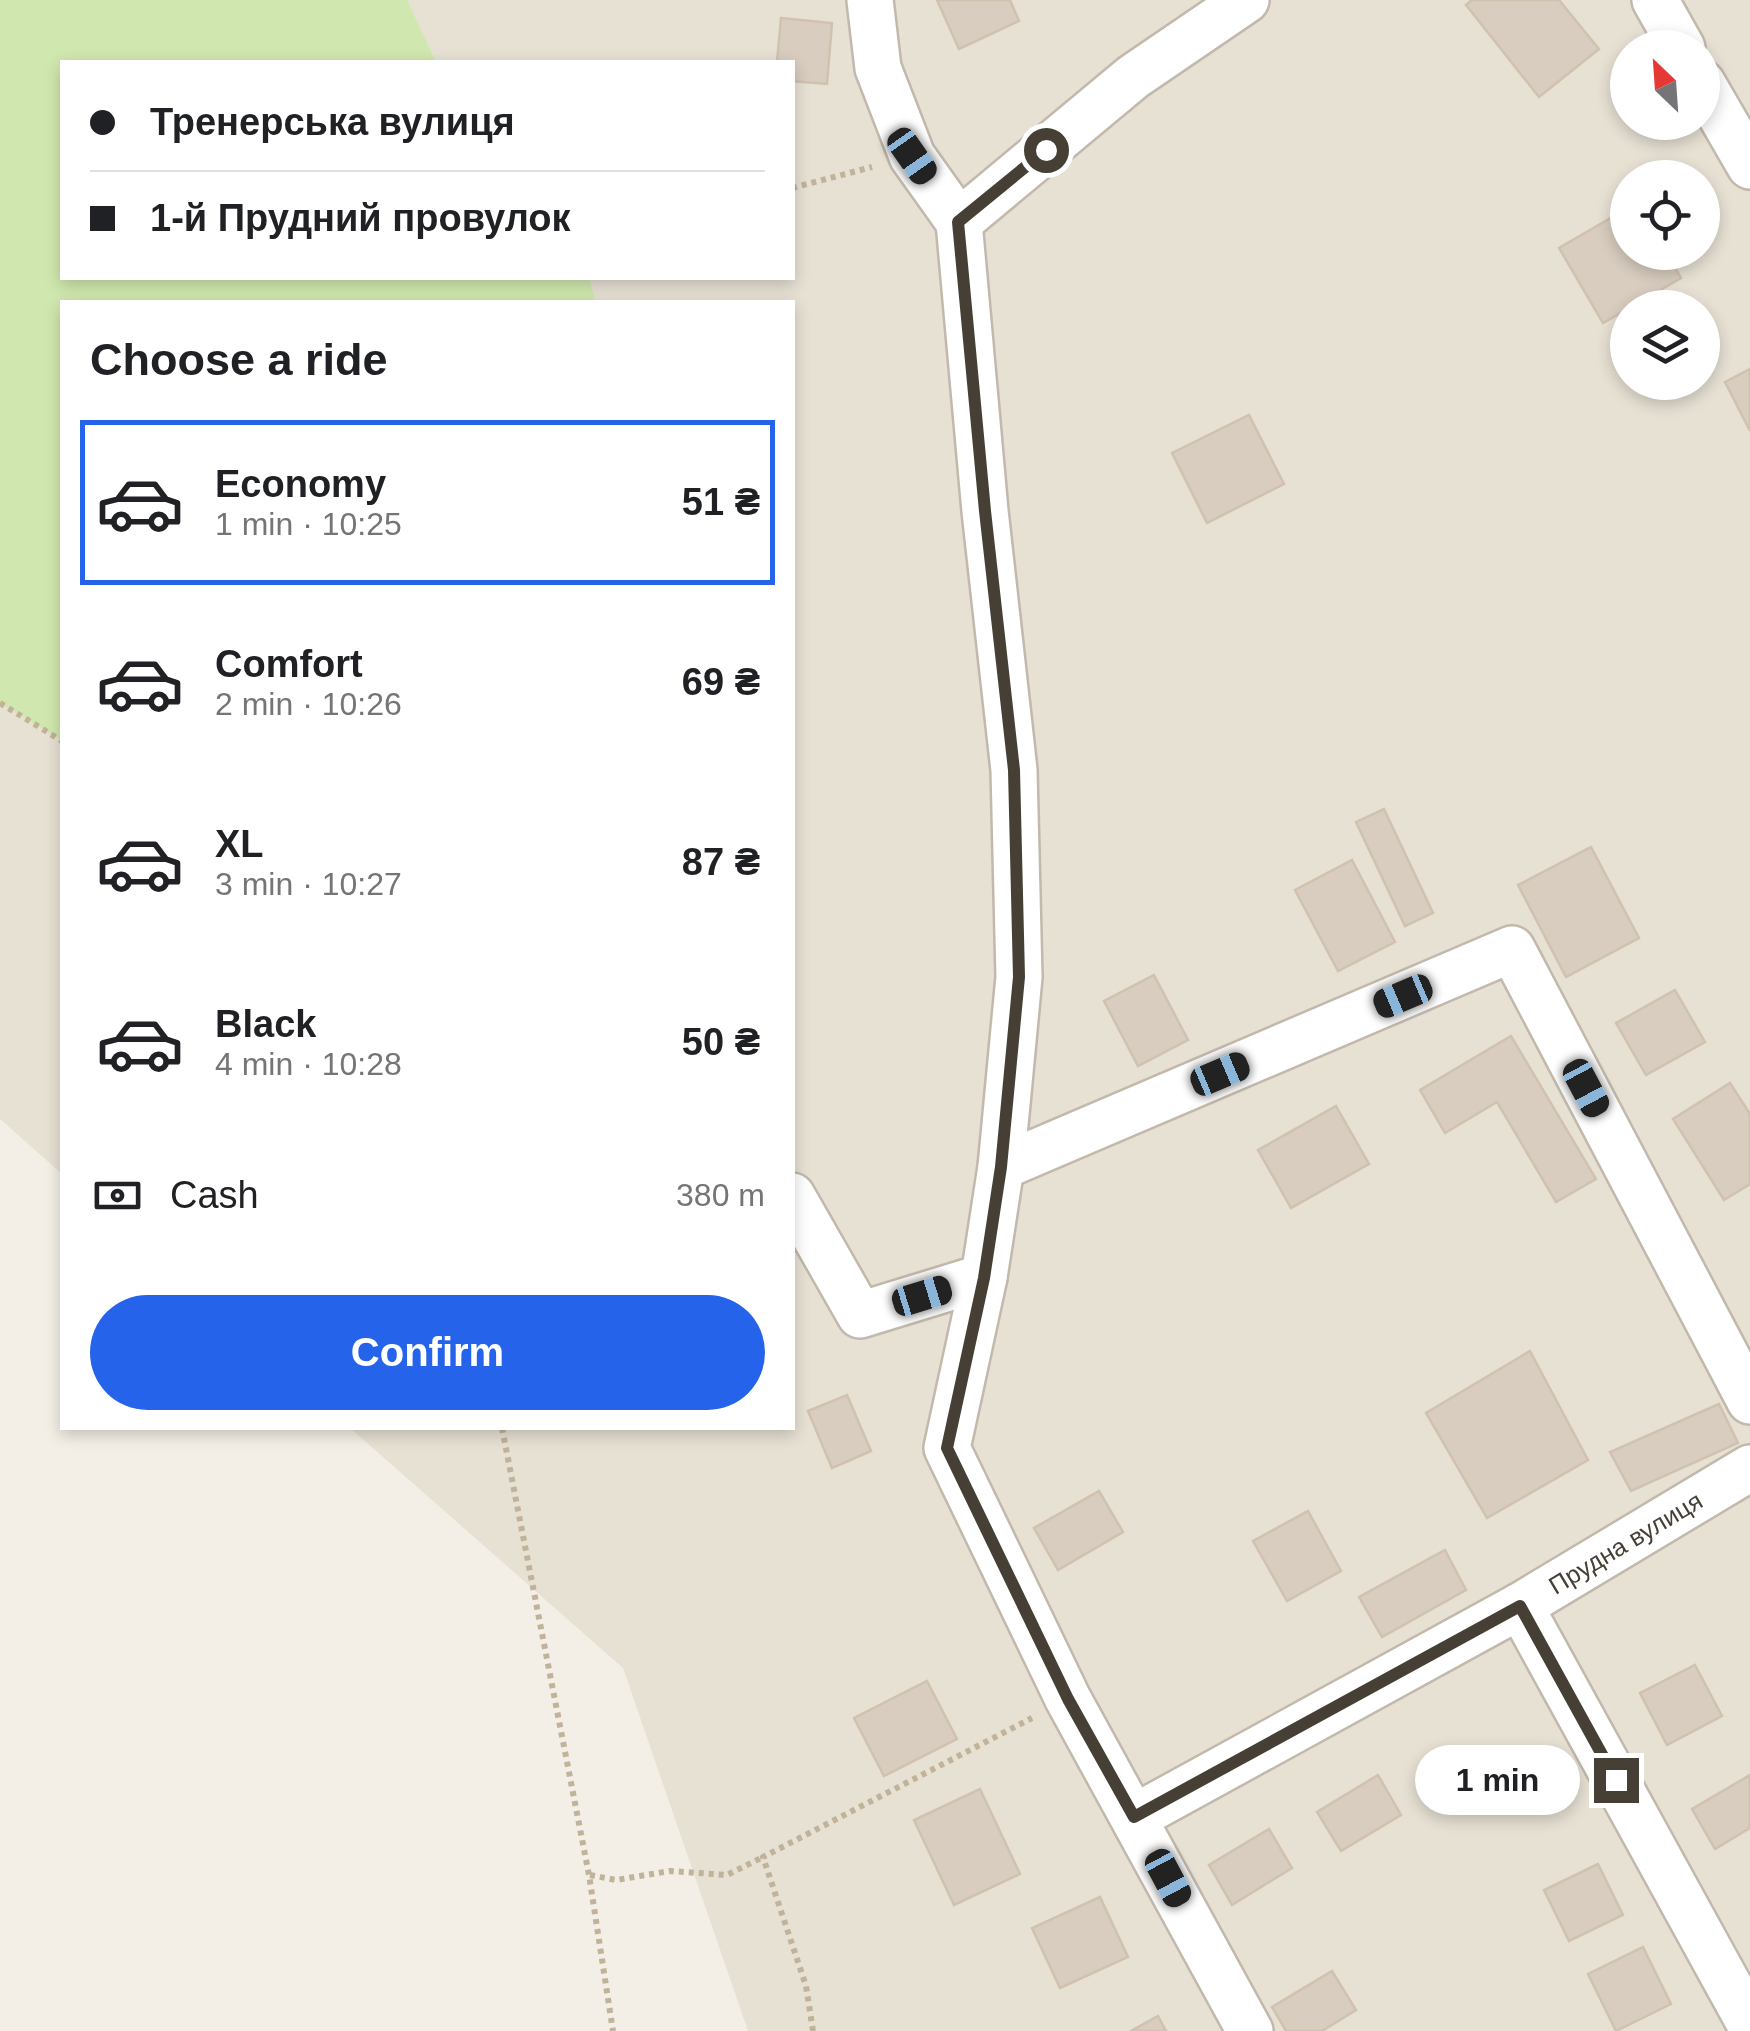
<!DOCTYPE html>
<meta charset="utf-8">
<style>
body{margin:0;font-family:Helvetica,sans-serif;background:#f2f2f2;color:#202124;height:100vh;display:flex;flex-direction:column;font-size:38px;white-space:nowrap}
*{box-sizing:border-box;margin:0}
p{font-size:32px;color:#757577}
.icon{flex:none;width:55px;height:55px;fill:none;stroke:currentColor;stroke-width:2;stroke-linecap:round;stroke-linejoin:round}
.map{position:relative;flex:1;overflow:hidden}
.side{position:absolute;left:60px;top:300px;width:735px;height:1130px;display:flex;flex-direction:column;background:#fff;border-radius:0px;box-shadow:0 5px 15px #0003}
.side>*{flex:none}
.guide{position:absolute;left:60px;top:60px;width:735px;height:220px;border-radius:0px;box-shadow:0 5px 15px #0003;display:grid;align-content:center;height:220px;padding:0 30px;background:#fff}
.needle{width:65px;rotate:335deg}
.buttons{position:absolute;left:1610px;top:30px;display:grid;gap:20px}
.buttons a{display:grid;place-items:center;width:110px;height:110px;border-radius:50%;background:#fff;box-shadow:0 5px 15px #0003;font-size:50px}
.end{position:absolute;width:45px;height:45px;margin:-22px;border:12px solid #463f35;background:#fff;box-shadow:0 0 0 5px #fff}
.from{border-radius:50%}
.bubble{position:absolute;height:70px;border-radius:35px;background:#fff;box-shadow:0 5px 15px #0003;font-size:32px;font-weight:600;line-height:70px;text-align:center}
.car{position:absolute;width:30px;height:60px;margin:-30px -15px;border-radius:12px;box-shadow:0 0 8px 2px #0007;background:linear-gradient(#222 24%,#8ab4d8 0 40%,#222 0 76%,#8ab4d8 0 86%,#222 0)}
.guide b{display:flex;align-items:center;gap:35px;height:95px;font-size:38px}
.guide b+b{border-top:2px solid #e0e0e0}
.guide i{width:25px;height:25px;background:#202124}
ul{padding:0;list-style:none}
li{display:flex;align-items:center;gap:30px;height:165px;margin:0 20px 15px;padding:0 10px;border:5px solid transparent;border-radius:0px}
li div{flex:1}
li b{display:block;font-size:38px}
li em{font-style:normal;font-weight:600}
li.selected{border-color:#2563eb}
li>.icon{width:90px;height:90px;stroke-width:1.5}
h2{padding:0 30px;font-size:45px;line-height:120px}
.pay{display:flex;align-items:center;gap:25px;height:110px;padding:0 30px;font-size:38px}
.pay p{margin-inline-start:auto}
.button{display:flex;gap:20px;margin-top:auto;padding:20px 30px}
.button a{flex:1;height:115px;border-radius:60px;background:#2563eb;color:#fff;font-size:40px;font-weight:600;line-height:115px;text-align:center}
.map>svg:first-child{display:block}
.residential{fill:#e7e1d4;fill-rule:evenodd}
.green{fill:#d0e8af}
.building{fill:#d8cdbf;stroke:#d0c2af;stroke-width:2.5}
.lines{fill:none;stroke-linecap:round;stroke-linejoin:round}
.minor-casing{stroke:#c2b9ac;stroke-width:50}
.path{stroke:#c1b29a;stroke-width:6;stroke-dasharray:5 5;stroke-linecap:butt}
.minor{stroke:#fff;stroke-width:45}
.route{stroke:#463f35;stroke-width:12}
.labels{text-anchor:middle;dominant-baseline:central;stroke-width:10;stroke-linejoin:round;paint-order:stroke}
.street-label{font-size:25px;fill:#463f35;stroke:#fff}
</style>
<div class="map">
<svg width="1750" height="2031" viewBox="0 0 1750 2031">
<rect width="100%" height="100%" fill="#f3efe6"/>
<!-- residential -->
<path class="residential" d="M0,0H1750V2031H748L623,1668L350,1428H792V302H62V1174L0,1119ZM1628,48H1702V122H1628ZM62,62H792V278H62ZM1628,178H1702V252H1628ZM1628,308H1702V382H1628Z"/>
<!-- green -->
<polygon class="green" points="0,0 407,0 436,62 62,62 62,278 589,278 596,302 62,302 62,741 0,703"/>
<!-- building -->
<g class="building">
<polygon points="937,0 1010,0 1019,21 959,49"/>
<polygon points="1472,0 1559,0 1599,49 1539,97 1466,5"/>
<polygon points="781,18 832,23 827,84 792,81 792,62 777,62"/>
<polygon points="1628,208 1628,252 1666,252 1681,278 1603,323 1559,248"/>
<polygon points="1750,369 1750,431 1725,382"/>
<polygon points="1249,415 1284,484 1207,523 1172,453"/>
<polygon points="1384,809 1433,913 1405,926 1356,822"/>
<polygon points="1591,847 1639,938 1566,977 1518,885"/>
<polygon points="1352,860 1395,942 1338,971 1295,890"/>
<polygon points="1154,975 1188,1040 1138,1066 1104,1001"/>
<polygon points="1675,990 1705,1042 1646,1075 1616,1023"/>
<polygon points="1511,1036 1596,1179 1556,1202 1497,1102 1445,1133 1420,1090"/>
<polygon points="1730,1083 1750,1114 1750,1184 1724,1200 1673,1119"/>
<polygon points="1336,1106 1369,1164 1291,1208 1258,1150"/>
<polygon points="1530,1351 1588,1460 1487,1518 1426,1413"/>
<polygon points="847,1395 871,1451 832,1468 808,1411"/>
<polygon points="1719,1404 1738,1443 1631,1491 1610,1452"/>
<polygon points="1099,1491 1123,1532 1058,1570 1034,1528"/>
<polygon points="1308,1511 1341,1571 1287,1601 1253,1541"/>
<polygon points="1445,1550 1466,1590 1382,1637 1359,1597"/>
<polygon points="1695,1665 1722,1716 1667,1745 1640,1693"/>
<polygon points="927,1681 957,1739 884,1776 854,1718"/>
<polygon points="1378,1775 1401,1815 1341,1851 1317,1812"/>
<polygon points="1750,1775 1750,1828 1715,1849 1692,1809"/>
<polygon points="980,1789 1020,1874 954,1905 914,1820"/>
<polygon points="1269,1829 1292,1868 1232,1905 1209,1865"/>
<polygon points="1598,1864 1623,1915 1569,1941 1544,1890"/>
<polygon points="1100,1897 1128,1957 1060,1988 1032,1928"/>
<polygon points="1643,1947 1671,2004 1616,2031 1588,1974"/>
<polygon points="1332,1971 1356,2010 1322,2031 1286,2031 1272,2007"/>
<polygon points="1158,2016 1166,2031 1131,2031"/>
</g>
<g class="lines">
<defs>
<g id="minor">
<polyline points="870,0 878,68 912,156 959,222 1133,77 1246,0"/>
<polyline points="1655,0 1682,48"/>
<polyline points="1702,83 1750,166"/>
<polyline points="959,222 985,511 1014,770 1019,977 1001,1167 984,1277"/>
<polyline points="1001,1167 1512,949 1750,1401"/>
<polyline points="792,1196 860,1315 984,1277 947,1448 1068,1699 1250,2031"/>
<polyline points="1520,1606 1750,2024"/>
<path id="s1" d="M1135,1817L1520,1606L1750,1468"/>
</g>
</defs>
<!-- minor casing -->
<use href="#minor" class="minor-casing"/>
<!-- path -->
<g class="path">
<polyline points="792,188 872,167"/>
<polyline points="0,703 62,741"/>
<polyline points="502,1428 589,1875 613,2031"/>
<polyline points="590,1875 616,1880 670,1871 727,1875 763,1857"/>
<polyline points="813,2031 806,1986 763,1857 1032,1718"/>
</g>
<!-- minor -->
<use href="#minor" class="minor"/>
</g>
<g class="lines">
<!-- route -->
<polyline class="route" points="1046,150 958,222 985,511 1014,770 1019,977 1001,1167 984,1278 947,1448 1068,1699 1134,1817 1520,1606 1616,1780"/>
</g>
<g class="labels">
<!-- street labels -->
<g class="street-label">
<text stroke="none"><textPath href="#s1" startOffset="562">Прудна вулиця</textPath></text>
</g>
</g>
</svg>
<div class="buttons">
<a><svg class="needle" viewBox="-14 -14 28 28"><path d="M0-13l5 13h-10z" fill="#e53935"/><path d="M0 13l5-13h-10z" fill="#757577"/></svg></a>
<a><svg class="icon" aria-label="locate" viewBox="0 0 24 24"><circle cx="12" cy="12" r="6"/><path d="M12 2v4M12 18v4M2 12h4M18 12h4"/></svg></a>
<a><svg class="icon" aria-label="layers" viewBox="0 0 24 24"><path d="M12 4l9 5-9 5-9-5zM3 14l9 5 9-5"/></svg></a>
</div>
<i class="end from" style="left:1046px;top:150px"></i>
<i class="end" style="left:1616px;top:1780px"></i>
<div class="bubble" style="left:1415px;top:1745px;width:165px">1 min</div>
<i class="car" style="left:912px;top:156px;rotate:145deg"></i>
<i class="car" style="left:1403px;top:996px;rotate:247deg"></i>
<i class="car" style="left:1220px;top:1074px;rotate:67deg"></i>
<i class="car" style="left:1586px;top:1088px;rotate:152deg"></i>
<i class="car" style="left:922px;top:1296px;rotate:73deg"></i>
<i class="car" style="left:1168px;top:1878px;rotate:152deg"></i>
<div class="guide">
<b><i class="from"></i>Тренерська вулиця</b>
<b><i></i>1-й Прудний провулок</b>
</div>
<section class="side">
<h2>Choose a ride</h2>
<ul>
<li class="selected"><svg class="icon" aria-label="car" viewBox="0 0 24 24"><path d="M5 17H2v-5l4-1 3-4h7l3 4 3 1v5h-3M9 17h6M6 11h13"/><circle cx="7" cy="17" r="2"/><circle cx="17" cy="17" r="2"/></svg><div><b>Economy</b><p>1 min · 10:25</p></div><em>51 ₴</em></li>
<li><svg class="icon" aria-label="car" viewBox="0 0 24 24"><path d="M5 17H2v-5l4-1 3-4h7l3 4 3 1v5h-3M9 17h6M6 11h13"/><circle cx="7" cy="17" r="2"/><circle cx="17" cy="17" r="2"/></svg><div><b>Comfort</b><p>2 min · 10:26</p></div><em>69 ₴</em></li>
<li><svg class="icon" aria-label="car" viewBox="0 0 24 24"><path d="M5 17H2v-5l4-1 3-4h7l3 4 3 1v5h-3M9 17h6M6 11h13"/><circle cx="7" cy="17" r="2"/><circle cx="17" cy="17" r="2"/></svg><div><b>XL</b><p>3 min · 10:27</p></div><em>87 ₴</em></li>
<li><svg class="icon" aria-label="car" viewBox="0 0 24 24"><path d="M5 17H2v-5l4-1 3-4h7l3 4 3 1v5h-3M9 17h6M6 11h13"/><circle cx="7" cy="17" r="2"/><circle cx="17" cy="17" r="2"/></svg><div><b>Black</b><p>4 min · 10:28</p></div><em>50 ₴</em></li>
</ul>
<div class="pay"><svg class="icon" aria-label="cash" viewBox="0 0 24 24"><path d="M3 7h18v10H3z"/><circle cx="12" cy="12" r="2"/></svg>Cash<p>380 m</p></div>
<div class="button"><a>Confirm</a></div>
</section>
</div>
